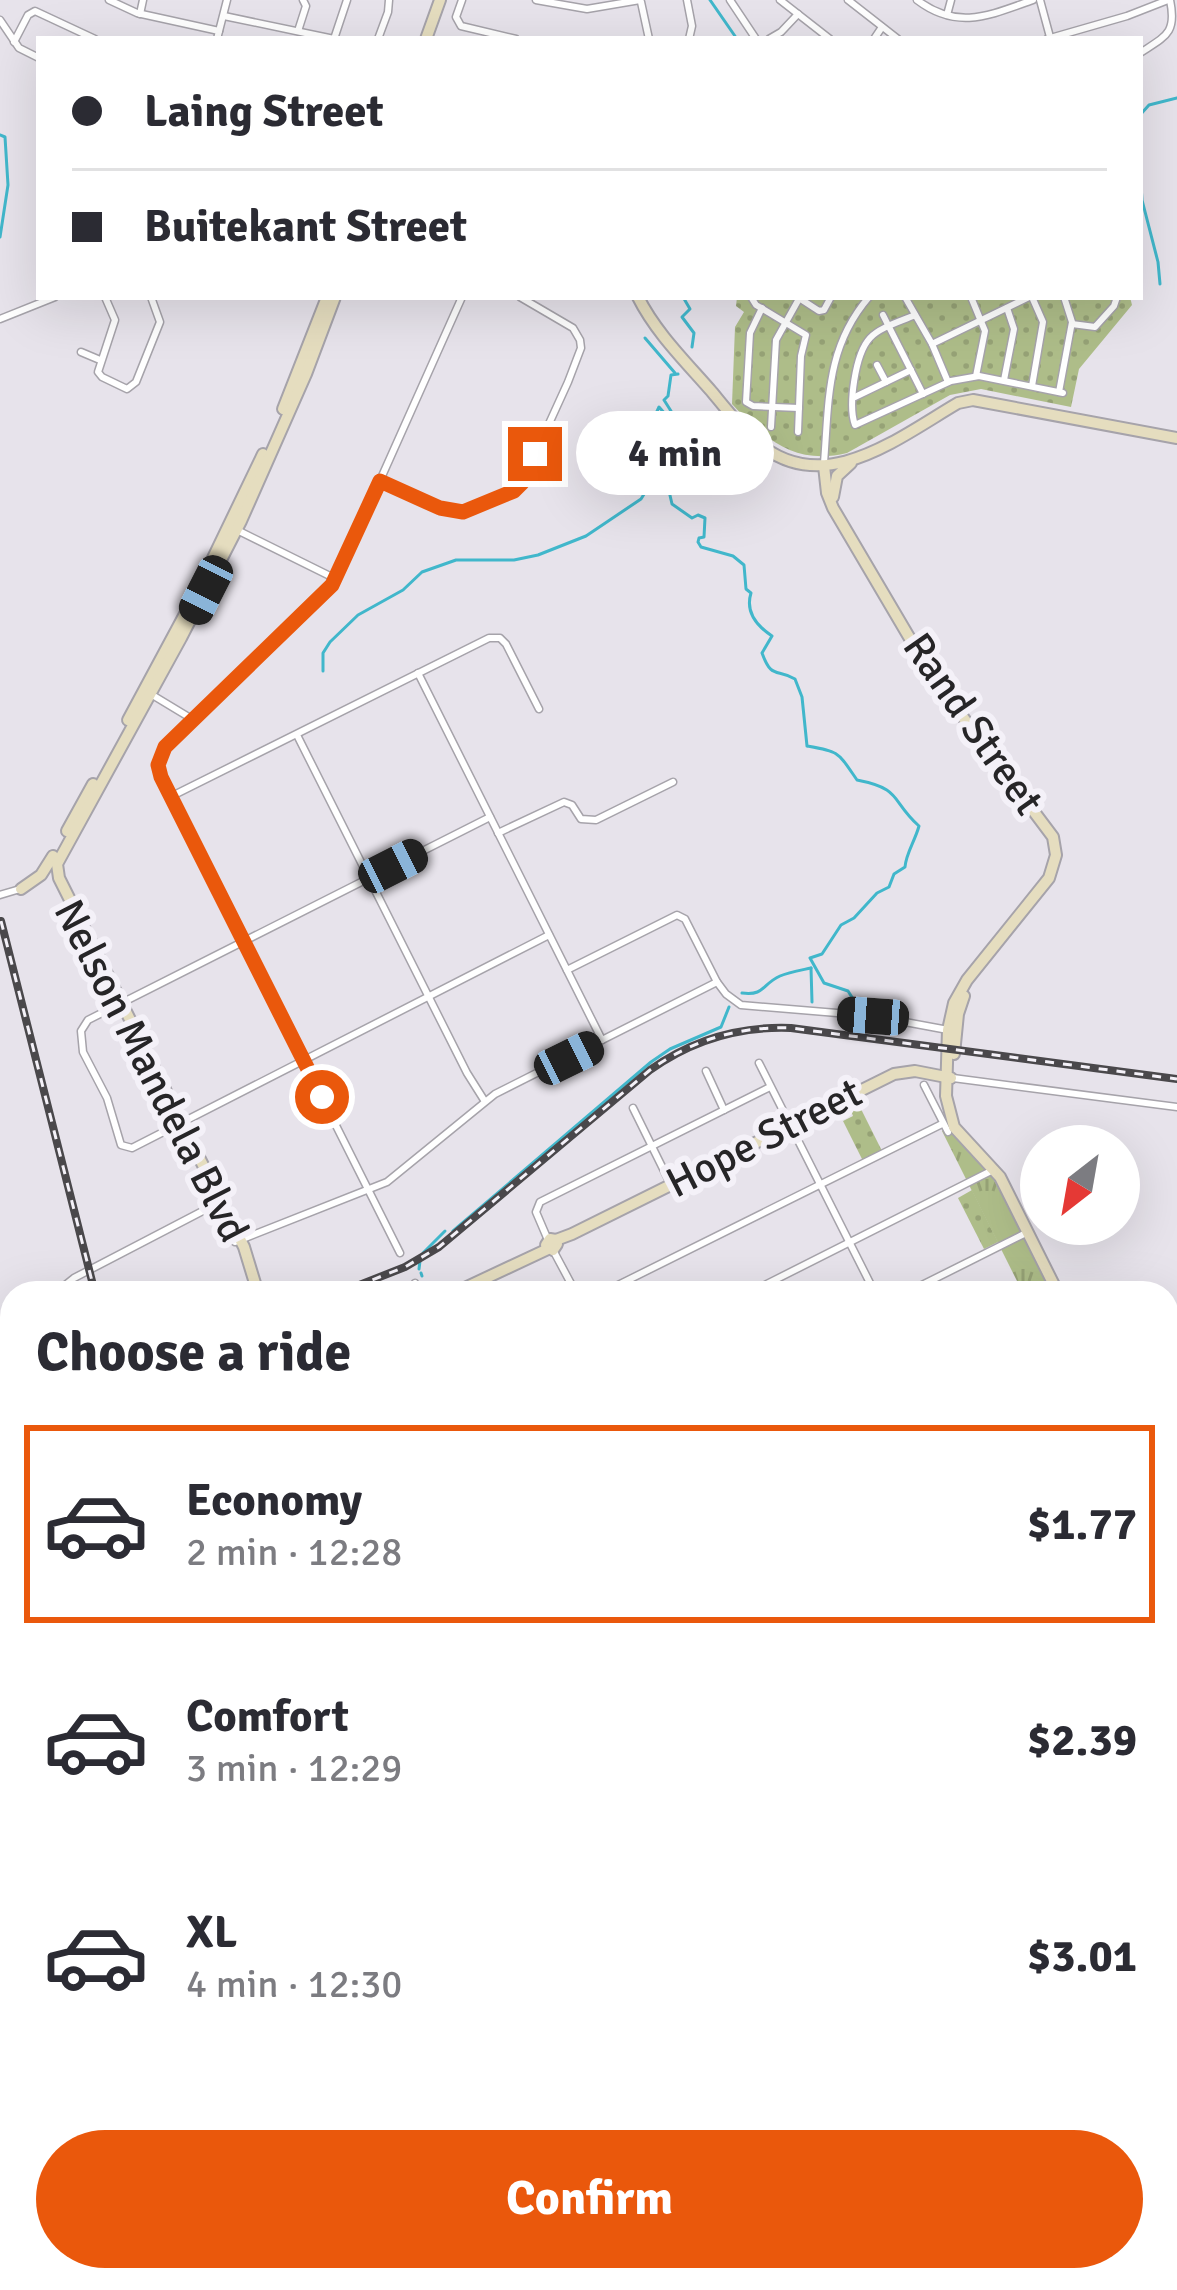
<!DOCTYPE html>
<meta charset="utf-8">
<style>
body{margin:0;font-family:Signika,sans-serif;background:#f7f7f7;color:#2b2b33;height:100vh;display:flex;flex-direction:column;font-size:45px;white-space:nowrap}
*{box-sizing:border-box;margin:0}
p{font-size:39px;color:#7c7c81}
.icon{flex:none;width:66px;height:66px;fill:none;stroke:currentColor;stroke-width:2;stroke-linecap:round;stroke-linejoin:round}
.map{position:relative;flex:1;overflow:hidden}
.side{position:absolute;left:0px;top:1281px;width:1179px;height:1011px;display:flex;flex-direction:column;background:#fff;border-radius:36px 36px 0 0;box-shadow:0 12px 48px #0002}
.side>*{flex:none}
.banner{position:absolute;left:36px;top:36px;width:1107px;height:264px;border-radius:0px;box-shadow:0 12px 48px #0002;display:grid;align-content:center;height:264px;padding:0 36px;background:#fff}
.needle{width:78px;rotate:211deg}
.tools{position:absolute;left:1020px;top:1125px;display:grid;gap:24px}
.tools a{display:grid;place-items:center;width:120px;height:120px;border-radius:50%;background:#fff;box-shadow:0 12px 48px #0002;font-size:60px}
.end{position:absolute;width:54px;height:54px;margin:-27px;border:15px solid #ea580c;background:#fff;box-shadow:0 0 0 6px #fff}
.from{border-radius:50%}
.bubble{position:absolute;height:84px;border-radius:42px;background:#fff;box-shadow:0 12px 48px #0002;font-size:39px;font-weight:800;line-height:84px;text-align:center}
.car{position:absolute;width:36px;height:72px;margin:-36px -18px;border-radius:15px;box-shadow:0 0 9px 3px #0007;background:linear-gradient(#222 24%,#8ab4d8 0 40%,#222 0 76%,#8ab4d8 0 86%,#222 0)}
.banner b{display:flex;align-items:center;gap:42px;height:114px;font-size:45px}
.banner b+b{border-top:3px solid #e1e1e2}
.banner i{width:30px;height:30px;background:#2b2b33}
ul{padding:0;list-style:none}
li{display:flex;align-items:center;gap:36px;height:198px;margin:0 24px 18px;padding:0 12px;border:6px solid transparent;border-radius:0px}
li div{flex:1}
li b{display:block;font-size:45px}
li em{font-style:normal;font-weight:800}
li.on{border-color:#ea580c}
li>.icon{width:108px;height:108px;stroke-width:1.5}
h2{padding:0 36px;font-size:54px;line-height:144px}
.cta{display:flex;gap:24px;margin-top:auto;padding:24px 36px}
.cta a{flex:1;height:138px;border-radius:72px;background:#ea580c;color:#fff;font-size:48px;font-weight:800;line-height:138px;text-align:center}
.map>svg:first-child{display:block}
.grass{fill:url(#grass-dots)}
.park{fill:url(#park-tufts)}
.pitch{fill:#aebd89}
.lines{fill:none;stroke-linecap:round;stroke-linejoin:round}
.stream{stroke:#41b7cb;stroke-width:3}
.street-casing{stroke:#a6a3aa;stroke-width:9}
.secondary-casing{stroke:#a6a3aa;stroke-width:14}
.street{stroke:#fff;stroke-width:6}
.secondary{stroke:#e5ddbf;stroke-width:10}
.rail-casing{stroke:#4a484b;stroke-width:8}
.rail{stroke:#f4f1f8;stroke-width:3;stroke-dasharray:9;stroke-linecap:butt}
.route{stroke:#ea580c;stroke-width:15}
.labels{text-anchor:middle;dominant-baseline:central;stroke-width:12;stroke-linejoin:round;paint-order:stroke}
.street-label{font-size:42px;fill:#262527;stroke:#f4f1f8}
</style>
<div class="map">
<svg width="1177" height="2290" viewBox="0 0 1177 2290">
<defs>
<pattern id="grass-dots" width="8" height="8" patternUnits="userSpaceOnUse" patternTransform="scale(3)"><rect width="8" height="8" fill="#aebd89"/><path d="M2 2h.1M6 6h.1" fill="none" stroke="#96a276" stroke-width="1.8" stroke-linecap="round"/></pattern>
<pattern id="park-tufts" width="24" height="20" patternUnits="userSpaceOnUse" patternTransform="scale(3)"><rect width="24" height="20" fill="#aebd89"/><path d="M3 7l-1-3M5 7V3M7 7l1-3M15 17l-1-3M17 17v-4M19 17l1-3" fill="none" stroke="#96a276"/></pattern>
</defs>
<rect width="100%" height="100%" fill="#e7e3eb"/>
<!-- grass -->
<g class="grass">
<path d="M737,297H1130L1132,305L1079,369L1071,407L981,389L950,395L847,453C796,466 764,439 732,404L735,327L744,312L736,306Z"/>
<polygon points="856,1099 882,1151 863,1161 843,1121 853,1116 848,1103"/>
<polygon points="972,1190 998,1242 984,1249 958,1198"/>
</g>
<!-- park -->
<polygon class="park" points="947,1128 993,1178 1054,1293 1023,1293 942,1131"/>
<!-- pitch -->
<polygon class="pitch" points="1177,2235 1177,2290 1149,2290 1154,2280 1167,2280 1167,2254"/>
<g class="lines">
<!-- stream -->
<g class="stream">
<polyline points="710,0 737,39"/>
<polyline points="1140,115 1149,105 1177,98"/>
<polyline points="0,135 5,137 8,185 0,237"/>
<polyline points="1140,170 1142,200 1158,262 1160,284"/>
<polyline points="683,297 690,309 682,317 694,333 692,347"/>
<polyline points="645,338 675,373"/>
<path d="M678,374L671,375L668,396L664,400L671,411L666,415L659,407L652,422L660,430L665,447L673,453L679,463L673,466L656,463L651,467L658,483L669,491L672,504L692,518L698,515L705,518L704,537L699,538L698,542L701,547L733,556L744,565L746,589L751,593C745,612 757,626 772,636L762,653C772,680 776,668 795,679L802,697L807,746C840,752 837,751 857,780C903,789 890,800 919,826C915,841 906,853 905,867L894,874L889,887L877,893L854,918L841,925L822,954L810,958L824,983L848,991L855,1002L861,1006"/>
<polyline points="323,671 323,653 330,642 358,615 403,590 422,572 456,560 514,560 538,555 586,536 641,499 646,491 656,485"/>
<polyline points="811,968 812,1002"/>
<path d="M742,993C765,996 762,984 780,976C789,972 802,970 811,968"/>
<polyline points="453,1231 651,1062 670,1049 721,1027 729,1007"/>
<polyline points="423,1253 445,1231"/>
<polyline points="419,1269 420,1261"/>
<polyline points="421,1273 422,1276"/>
<polyline points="1167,2142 1177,2134"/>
<polyline points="1126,2290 1126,2280"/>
</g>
<defs>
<g id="street">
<polyline points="109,0 137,13 219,31"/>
<polyline points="462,0 456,17 461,26 516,39"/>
<polyline points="536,0 587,9 640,0"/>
<polyline points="687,0 692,26 689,39"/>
<polyline points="730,0 756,39"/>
<polyline points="780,0 830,39"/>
<polyline points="848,0 898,39"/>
<path d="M917,0C958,31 990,15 1033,0"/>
<polyline points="1040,0 1050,37"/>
<polyline points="641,2 649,39"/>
<polyline points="140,14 143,0"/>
<polyline points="947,15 951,0"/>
<polyline points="224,16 334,39 347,0"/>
<polyline points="0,20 19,48 39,58"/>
<polyline points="298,31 306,6 303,0"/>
<polyline points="217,39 227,0"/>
<polyline points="378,39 388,12 389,0"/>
<polyline points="769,39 781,32 798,14"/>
<polyline points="874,39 882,27"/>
<polyline points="1047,39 1127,16 1168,0"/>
<polyline points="14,42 28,15 35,11 95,39"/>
<path d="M1140,53C1166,36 1177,33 1170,0"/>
<polyline points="105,297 115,320 98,372 102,377 127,389 136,382 160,322 151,297"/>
<polyline points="751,297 756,305 806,335 801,356 798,432"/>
<polyline points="905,297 932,344 948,382"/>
<polyline points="971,297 985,331 976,376"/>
<polyline points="799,298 819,311 824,310 831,297"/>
<polyline points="762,308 750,333 746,402 753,406 799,408"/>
<polyline points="883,315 923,394"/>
<path d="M915,315C902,321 880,327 870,338C855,354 848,406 855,425L951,381L979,376L1063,393"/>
<polyline points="0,319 55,297"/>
<polyline points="1072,324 1095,327 1114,306 1117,297"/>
<polyline points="932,344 1029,297"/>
<polyline points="81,352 100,360"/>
<polyline points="877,365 886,382"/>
<polyline points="1004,380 1014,329 1007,308"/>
<polyline points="1032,386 1043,322 1032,297"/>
<polyline points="1059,392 1072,322 1064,297"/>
<polyline points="855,397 911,370"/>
<polyline points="771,427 776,340 800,297"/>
<path d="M824,463C829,400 826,347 869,297"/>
<polyline points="380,482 439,509 455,512 493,500 514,491 522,483 568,382 581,348 580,340 573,328 520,297"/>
<polyline points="237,530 336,579"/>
<polyline points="418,673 602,1040"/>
<polyline points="149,693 192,719"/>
<polyline points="297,735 467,1073 484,1100"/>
<polyline points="172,796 489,638 500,638 506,644 539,709"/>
<polyline points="490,817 88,1020 81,1031 83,1052 107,1098 121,1145 132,1148 549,935"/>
<polyline points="498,833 564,802 572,805 581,819 596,820 673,782"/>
<polyline points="0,895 20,889"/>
<polyline points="567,970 677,915 685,919 717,982 726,994 741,1005 873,1016 948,1030"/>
<polyline points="759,1063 875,1293"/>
<polyline points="706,1071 724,1110"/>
<polyline points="953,1078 1177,1107"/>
<polyline points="924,1085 948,1132"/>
<polyline points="633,1108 671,1185"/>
<polyline points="548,1240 536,1212 540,1202 770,1087"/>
<polyline points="235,1242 387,1182 495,1094 717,982"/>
<polyline points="553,1250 576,1293"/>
<polyline points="400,1253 161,777 158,765 165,747 336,579 462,297"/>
<polyline points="415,1283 420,1293"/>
<polyline points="62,1293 64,1286 74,1278 220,1202"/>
<polyline points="602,1293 942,1124"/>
<polyline points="749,1293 991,1171"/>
<polyline points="906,1293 1026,1233"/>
<polyline points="0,1377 12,1372"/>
<polyline points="0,1453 12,1453"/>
<polyline points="1167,1560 1177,1555"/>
<polyline points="1167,1593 1177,1614"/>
<polyline points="0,1668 12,1662"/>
<polyline points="1167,1740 1177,1761"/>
<polyline points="0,1816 12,1810"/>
<polyline points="1167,1893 1177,1913"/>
<polyline points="0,1967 12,1962"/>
<polyline points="1167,2024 1177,2040"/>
<polyline points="0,2071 12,2094"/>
<polyline points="0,2134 12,2128"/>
<polyline points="0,2256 12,2250"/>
<polyline points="108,2280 113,2290"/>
<polyline points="423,2280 429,2290"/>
<polyline points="468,2280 473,2290"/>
<polyline points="580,2280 585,2290"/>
<polyline points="655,2280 660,2290"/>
<polyline points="705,2280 710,2290"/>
<polyline points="757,2280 762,2290"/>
<polyline points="832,2280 837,2290"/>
<polyline points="439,2290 459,2280"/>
<polyline points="919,2290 929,2280"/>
</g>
<g id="secondary">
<polyline points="426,39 440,0"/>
<path d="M638,297C656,333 686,362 712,392C726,409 740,427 756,441C822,500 898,438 958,403L973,400L1177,438"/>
<polyline points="283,409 327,297"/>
<polyline points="824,466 827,493 833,508 932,676 1053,837 1056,855 1049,878 967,980 954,1003 948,1030 946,1096 954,1127 1000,1177 1058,1293"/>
<polyline points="833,497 837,476 851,463"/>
<polyline points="201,583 263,454"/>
<polyline points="128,720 193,599"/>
<polyline points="67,831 93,784"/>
<polyline points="21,889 41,875 53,856"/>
<polyline points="954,1054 958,1014 964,996"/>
<polygon points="550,1239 556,1240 557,1244 553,1250 546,1245"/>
<polyline points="556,1240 572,1234 894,1074 915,1071 951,1078"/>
<polyline points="258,1293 244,1247 59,878 57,864 181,638 241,521 306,374 335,297"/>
<polyline points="454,1293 548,1249"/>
<polyline points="0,1509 12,1503"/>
<polyline points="1167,1511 1177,1530"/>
<polyline points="0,1753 12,1777"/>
<polyline points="1167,1812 1177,1807"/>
<polyline points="264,2280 269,2290"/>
<polyline points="180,2290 200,2280"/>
<polyline points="196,2290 217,2280"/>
</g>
</defs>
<!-- street casing -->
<use href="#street" class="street-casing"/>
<!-- secondary casing -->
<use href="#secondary" class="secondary-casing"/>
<!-- street -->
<use href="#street" class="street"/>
<!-- secondary -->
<use href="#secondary" class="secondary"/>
<defs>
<g id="rail">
<polyline points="1,921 95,1293"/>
<path d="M339,1293L405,1267L439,1247L650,1070C692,1040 739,1026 791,1028L1177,1079"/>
<polyline points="0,1416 12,1412"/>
</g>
</defs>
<!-- rail casing -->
<use href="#rail" class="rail-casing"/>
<!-- rail -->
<use href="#rail" class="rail"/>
</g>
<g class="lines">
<!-- route -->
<polyline class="route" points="322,1097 161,777 158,765 165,747 332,585 380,481 440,508 463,512 514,491 522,483 535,454"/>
</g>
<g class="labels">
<!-- street labels -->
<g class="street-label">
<text transform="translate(973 724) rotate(55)">Rand Street</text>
<text transform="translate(151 1071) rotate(63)">Nelson Mandela Blvd</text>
<text transform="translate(764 1138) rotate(-27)">Hope Street</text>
</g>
</g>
</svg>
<div class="tools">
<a><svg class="needle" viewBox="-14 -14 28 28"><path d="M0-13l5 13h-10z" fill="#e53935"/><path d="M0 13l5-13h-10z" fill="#7c7c81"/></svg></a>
</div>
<i class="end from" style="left:322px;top:1097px"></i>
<i class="end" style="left:535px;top:454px"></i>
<div class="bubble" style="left:576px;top:411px;width:198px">4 min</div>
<i class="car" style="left:206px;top:590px;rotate:207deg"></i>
<i class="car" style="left:393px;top:866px;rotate:63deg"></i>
<i class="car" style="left:873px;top:1016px;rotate:274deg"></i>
<i class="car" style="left:569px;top:1058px;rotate:64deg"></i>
<div class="banner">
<b><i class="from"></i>Laing Street</b>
<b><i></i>Buitekant Street</b>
</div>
<section class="side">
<h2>Choose a ride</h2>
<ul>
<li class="on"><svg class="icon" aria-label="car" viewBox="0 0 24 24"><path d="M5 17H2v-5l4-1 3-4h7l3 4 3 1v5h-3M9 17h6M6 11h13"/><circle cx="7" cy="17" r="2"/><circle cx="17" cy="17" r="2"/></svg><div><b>Economy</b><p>2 min · 12:28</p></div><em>$1.77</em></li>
<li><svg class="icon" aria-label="car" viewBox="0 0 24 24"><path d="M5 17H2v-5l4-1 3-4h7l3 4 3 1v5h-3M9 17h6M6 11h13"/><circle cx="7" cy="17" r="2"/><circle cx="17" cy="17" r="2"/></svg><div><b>Comfort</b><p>3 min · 12:29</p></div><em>$2.39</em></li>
<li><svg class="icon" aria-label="car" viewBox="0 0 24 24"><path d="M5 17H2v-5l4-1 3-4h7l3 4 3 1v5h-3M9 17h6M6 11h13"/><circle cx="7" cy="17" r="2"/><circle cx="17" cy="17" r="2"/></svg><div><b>XL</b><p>4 min · 12:30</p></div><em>$3.01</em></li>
</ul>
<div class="cta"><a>Confirm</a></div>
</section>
</div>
